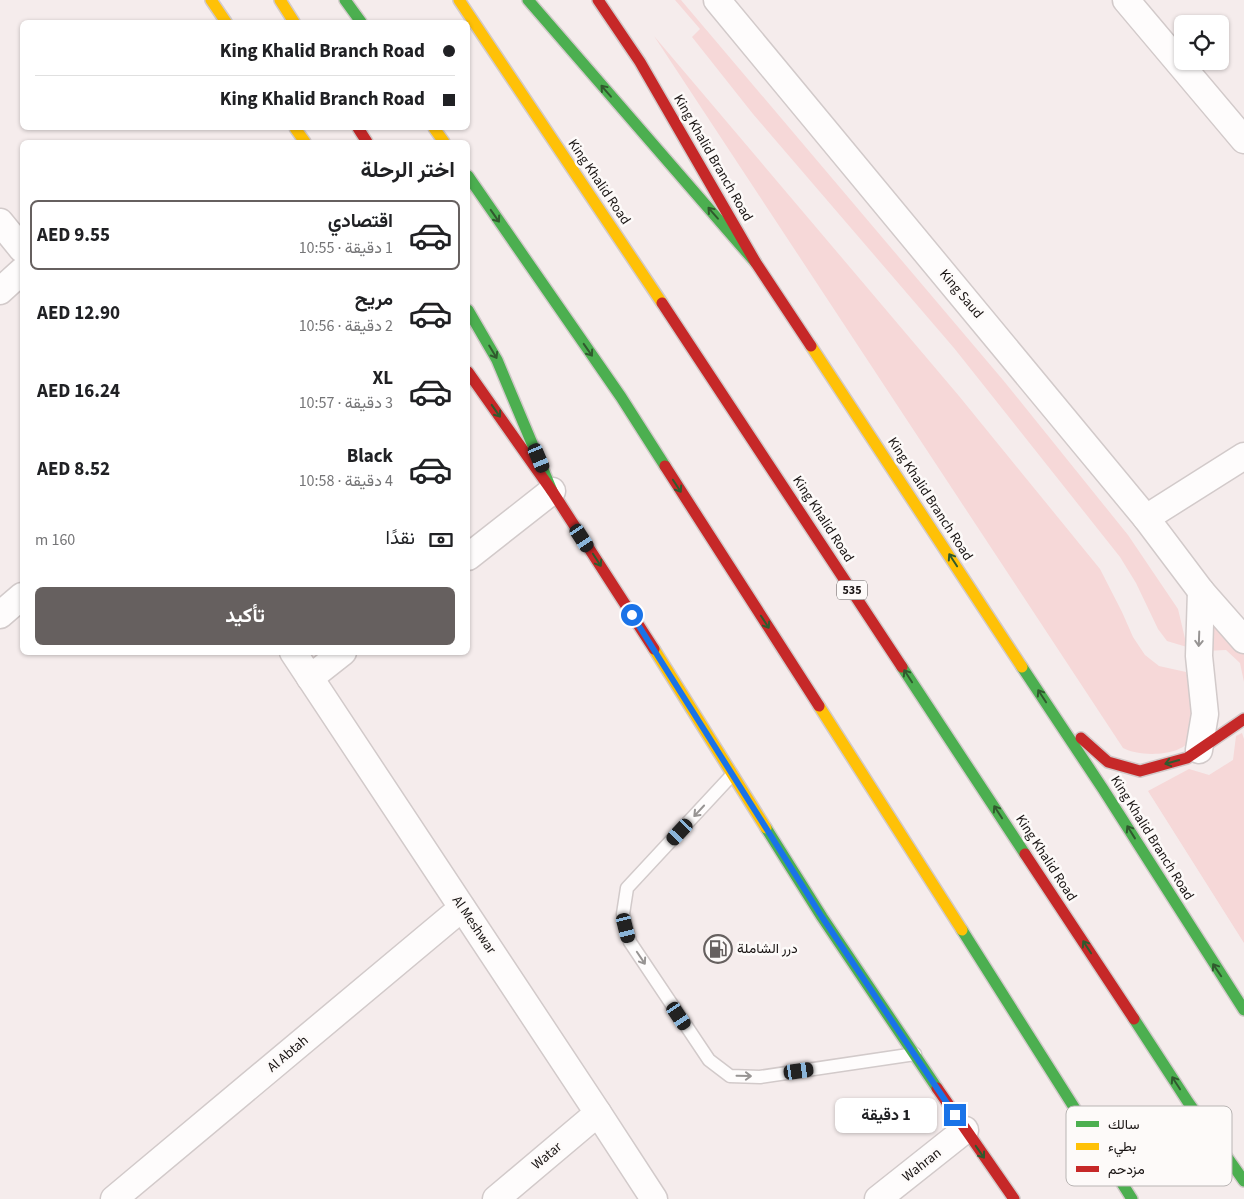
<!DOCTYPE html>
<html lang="ar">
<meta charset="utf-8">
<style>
body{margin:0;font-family:"Source Sans 3",Vazirmatn,sans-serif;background:#f6f6f6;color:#202124;direction:rtl;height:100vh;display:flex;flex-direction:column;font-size:19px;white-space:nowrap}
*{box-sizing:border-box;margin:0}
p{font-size:16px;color:#757577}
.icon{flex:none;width:28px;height:28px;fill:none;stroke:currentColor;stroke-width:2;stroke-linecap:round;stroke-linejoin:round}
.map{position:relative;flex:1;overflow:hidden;direction:ltr}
.panel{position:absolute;left:20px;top:140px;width:450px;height:515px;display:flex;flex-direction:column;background:#fff;border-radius:8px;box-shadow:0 1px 4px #0004;direction:rtl}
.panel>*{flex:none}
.hud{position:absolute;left:20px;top:20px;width:450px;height:110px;border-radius:8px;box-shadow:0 1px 4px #0004;direction:rtl;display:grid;align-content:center;height:110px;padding:0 15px;background:#fff}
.tools{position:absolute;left:1174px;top:15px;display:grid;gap:10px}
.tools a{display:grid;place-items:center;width:55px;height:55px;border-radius:8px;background:#fff;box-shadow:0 1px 4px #0004;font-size:25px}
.end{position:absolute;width:22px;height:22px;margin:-11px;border:6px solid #1a73e8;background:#fff;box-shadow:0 0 0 2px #fff}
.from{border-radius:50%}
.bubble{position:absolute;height:35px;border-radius:8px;background:#fff;box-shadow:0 1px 4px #0004;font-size:16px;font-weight:700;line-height:35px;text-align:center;direction:rtl}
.car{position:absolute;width:15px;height:30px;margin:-15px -8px;border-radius:6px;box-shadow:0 0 4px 1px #0007;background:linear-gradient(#222 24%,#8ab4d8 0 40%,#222 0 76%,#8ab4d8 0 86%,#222 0)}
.hud b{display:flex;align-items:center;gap:18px;height:48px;font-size:19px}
.hud b+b{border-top:1px solid #e0e0e0}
.hud i{width:12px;height:12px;background:#202124}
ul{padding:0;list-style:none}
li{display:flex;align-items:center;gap:15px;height:70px;margin:0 10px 8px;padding:0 5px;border:2px solid transparent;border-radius:8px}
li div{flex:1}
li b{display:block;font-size:19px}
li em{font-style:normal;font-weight:700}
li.selected{border-color:#66605f}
li>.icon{width:45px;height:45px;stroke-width:1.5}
h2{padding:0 15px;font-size:22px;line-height:60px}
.pay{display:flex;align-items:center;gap:12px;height:55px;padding:0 15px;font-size:19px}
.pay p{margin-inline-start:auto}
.cta{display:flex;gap:10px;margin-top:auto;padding:10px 15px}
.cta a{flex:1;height:58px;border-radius:8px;background:#66605f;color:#fff;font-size:20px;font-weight:700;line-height:58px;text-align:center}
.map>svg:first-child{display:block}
.green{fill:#f6d8d8}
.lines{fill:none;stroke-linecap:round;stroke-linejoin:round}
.lane-casing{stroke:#d2caca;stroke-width:15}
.street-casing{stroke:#d2caca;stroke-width:29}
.fast-casing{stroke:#d2caca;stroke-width:14}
.slow-casing{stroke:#d2caca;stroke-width:14}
.jam-casing{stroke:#d2caca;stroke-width:14}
.lane{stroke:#fefcfc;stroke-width:12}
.street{stroke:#fefcfc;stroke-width:26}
.fast{stroke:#4caf50;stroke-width:11}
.slow{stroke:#ffc107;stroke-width:11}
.jam{stroke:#c62828;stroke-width:11}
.oneway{stroke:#305a2e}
.oneway2{stroke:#979493}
.route{stroke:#1a73e8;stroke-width:6}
.labels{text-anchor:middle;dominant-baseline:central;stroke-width:5;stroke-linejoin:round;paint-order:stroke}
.shield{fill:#fdfaf9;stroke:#5d5958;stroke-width:1}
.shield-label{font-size:12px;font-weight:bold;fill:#191413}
.street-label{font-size:14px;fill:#191413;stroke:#fdfaf9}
.poi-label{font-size:14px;fill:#191413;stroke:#fdfaf9;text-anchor:start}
.key{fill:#fdfaf9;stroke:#b9b5b4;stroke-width:1}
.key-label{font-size:14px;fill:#191413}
</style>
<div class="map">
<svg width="1244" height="1199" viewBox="0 0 1244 1199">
<rect width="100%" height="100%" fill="#f5ecec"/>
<!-- green -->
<g class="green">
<polygon points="675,0 681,0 1003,380 1128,535 1178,609 1187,647 1167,641 1158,629 1136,583 1120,557 954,348 753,114 692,37 700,29"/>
<path d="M654,36L959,396L1100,569L1122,612L1133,637L1145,655L1159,666L1186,672C1188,678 1188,685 1191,691C1193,696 1198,703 1198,708C1198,714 1193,734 1191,739C1181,757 1139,757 1123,748Z"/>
<polygon points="1211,615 1244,654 1244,682 1240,663 1226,650 1205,651"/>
<polygon points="1242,733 1244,739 1244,943 1148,791 1189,769 1209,775 1233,760 1236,736"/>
</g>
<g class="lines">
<defs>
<polyline id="lane" points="732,775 627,888 623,914 630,942 709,1060 730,1076 760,1077 915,1054"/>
<g id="street">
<polyline points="717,0 1146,518 1201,591 1244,640"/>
<polyline points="1126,0 1244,140"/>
<polyline points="0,222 22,249"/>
<polyline points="0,291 22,271"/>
<polyline points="1146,518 1244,456"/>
<polyline points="468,557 552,491"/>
<polyline points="0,615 22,596"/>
<polyline points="293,652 598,1113 654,1199"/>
<polyline points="310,678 343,652"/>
<polyline points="1199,750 1205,714 1199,656 1201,591"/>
<polyline points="114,1199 462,908"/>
<polyline points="496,1199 598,1113"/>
<polyline points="878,1199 965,1130"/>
</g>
<g id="fast">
<polyline points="345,0 361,22"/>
<polyline points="528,0 756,263"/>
<polyline points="468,176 621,397 665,466"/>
<polyline points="468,310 497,360 552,491"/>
<polyline points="902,667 1025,854"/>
<polyline points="1022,667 1103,789 1244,1010"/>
<polyline points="766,828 822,917 937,1088"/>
<polyline points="962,930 1132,1199"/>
<polyline points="1134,1019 1188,1102 1244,1181"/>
</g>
<g id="slow">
<polyline points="211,0 226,22"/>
<polyline points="280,0 294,22"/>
<polyline points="459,0 662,303"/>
<polyline points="295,128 305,142"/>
<polyline points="434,128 444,142"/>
<polyline points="811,346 1022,667"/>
<polyline points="654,649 766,828"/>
<polyline points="819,706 962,930"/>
</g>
<g id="jam">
<polyline points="598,0 640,62 756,263 811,346"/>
<polyline points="358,128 367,142"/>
<polyline points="662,303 902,667"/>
<polyline points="468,372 552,491 654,649"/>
<polyline points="665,466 819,706"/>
<polyline points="1081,738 1108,762 1140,771 1187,758 1244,719"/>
<polyline points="1025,854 1134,1019"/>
<polyline points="937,1088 1014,1199"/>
</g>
</defs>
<!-- lane casing -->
<use href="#lane" class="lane-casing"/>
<!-- street casing -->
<use href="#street" class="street-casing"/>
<!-- fast casing -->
<use href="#fast" class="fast-casing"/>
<!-- slow casing -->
<use href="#slow" class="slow-casing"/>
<!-- jam casing -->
<use href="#jam" class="jam-casing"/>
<!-- lane -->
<use href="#lane" class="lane"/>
<!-- street -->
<use href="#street" class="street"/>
<!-- fast -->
<use href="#fast" class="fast"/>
<!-- slow -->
<use href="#slow" class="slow"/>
<!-- jam -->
<use href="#jam" class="jam"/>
</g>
<!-- one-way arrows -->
<defs><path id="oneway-shaft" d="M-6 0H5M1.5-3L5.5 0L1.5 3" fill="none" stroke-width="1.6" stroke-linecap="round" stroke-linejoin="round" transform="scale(1.25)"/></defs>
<g class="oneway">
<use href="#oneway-shaft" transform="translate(606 91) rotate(-131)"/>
<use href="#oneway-shaft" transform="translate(713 213) rotate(-131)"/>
<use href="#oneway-shaft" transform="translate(495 216) rotate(55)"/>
<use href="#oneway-shaft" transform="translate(588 350) rotate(55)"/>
<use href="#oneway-shaft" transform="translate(493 352) rotate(59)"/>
<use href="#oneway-shaft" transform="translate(496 411) rotate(55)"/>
<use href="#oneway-shaft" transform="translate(677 486) rotate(57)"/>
<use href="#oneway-shaft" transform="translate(597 560) rotate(57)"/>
<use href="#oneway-shaft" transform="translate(953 560) rotate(-123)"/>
<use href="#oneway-shaft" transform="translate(765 622) rotate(57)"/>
<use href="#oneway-shaft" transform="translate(908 676) rotate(-123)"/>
<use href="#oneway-shaft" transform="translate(1042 696) rotate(-123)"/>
<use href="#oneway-shaft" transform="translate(1172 762) rotate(164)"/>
<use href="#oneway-shaft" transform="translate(998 812) rotate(-123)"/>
<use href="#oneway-shaft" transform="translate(1131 832) rotate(-122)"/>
<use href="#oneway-shaft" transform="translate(1087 947) rotate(-123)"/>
<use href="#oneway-shaft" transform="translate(1217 970) rotate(-124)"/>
<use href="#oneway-shaft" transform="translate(1176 1083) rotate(-123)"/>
<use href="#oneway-shaft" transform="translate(980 1152) rotate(55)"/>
</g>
<g class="oneway2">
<use href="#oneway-shaft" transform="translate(1199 639) rotate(92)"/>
<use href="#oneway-shaft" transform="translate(699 811) rotate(133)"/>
<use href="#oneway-shaft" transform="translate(641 958) rotate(56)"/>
<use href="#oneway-shaft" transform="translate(744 1076) rotate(1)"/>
</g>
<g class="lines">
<!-- route -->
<polyline class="route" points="632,615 822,917 955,1115"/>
</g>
<!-- icons -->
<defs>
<symbol id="fuel-ring" viewBox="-11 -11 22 22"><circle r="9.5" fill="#fdfaf9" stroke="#66605f" stroke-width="1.5"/><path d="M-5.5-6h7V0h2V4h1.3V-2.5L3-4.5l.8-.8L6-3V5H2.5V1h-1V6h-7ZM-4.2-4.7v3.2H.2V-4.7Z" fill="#66605f"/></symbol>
</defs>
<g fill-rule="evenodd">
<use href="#fuel-ring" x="702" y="933" width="32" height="32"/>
</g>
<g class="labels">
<!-- shield labels -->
<rect class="shield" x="837" y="580.5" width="30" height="19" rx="4"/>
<g class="shield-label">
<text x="852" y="590">535</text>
</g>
<!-- street labels -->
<g class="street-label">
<text transform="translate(713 158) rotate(60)">King Khalid Branch Road</text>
<text transform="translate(599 182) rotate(56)">King Khalid Road</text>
<text transform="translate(961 294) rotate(50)">King Saud</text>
<text transform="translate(930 499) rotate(57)">King Khalid Branch Road</text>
<text transform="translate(823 519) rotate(57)">King Khalid Road</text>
<text transform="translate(1152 838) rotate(58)">King Khalid Branch Road</text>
<text transform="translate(1046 858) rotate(57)">King Khalid Road</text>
<text transform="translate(474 925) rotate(56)">Al Meshwar</text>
<text transform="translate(288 1054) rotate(-40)">Al Abtah</text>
<text transform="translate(547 1156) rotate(-40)">Watar</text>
<text transform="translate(922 1165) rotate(-38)">Wahran</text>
</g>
<!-- poi labels -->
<g class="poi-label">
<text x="737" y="949">درر الشاملة</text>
</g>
</g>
<!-- legend -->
<rect x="1066" y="1106" width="166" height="80" rx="8" class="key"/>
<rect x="1076" y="1121" width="23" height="6" fill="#4caf50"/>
<rect x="1076" y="1143" width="23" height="7" fill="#ffc107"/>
<rect x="1076" y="1166" width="23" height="6" fill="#c62828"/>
<g class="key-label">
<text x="1108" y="1129">سالك</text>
<text x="1108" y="1151">بطيء</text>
<text x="1108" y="1174">مزدحم</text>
</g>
</svg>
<div class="tools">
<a><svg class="icon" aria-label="locate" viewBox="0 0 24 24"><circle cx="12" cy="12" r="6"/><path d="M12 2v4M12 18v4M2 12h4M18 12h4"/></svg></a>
</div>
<i class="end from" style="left:632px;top:615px"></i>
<i class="end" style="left:955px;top:1115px"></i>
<div class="bubble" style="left:835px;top:1098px;width:102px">1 دقيقة</div>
<i class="car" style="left:539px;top:458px;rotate:157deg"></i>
<i class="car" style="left:582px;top:538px;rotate:147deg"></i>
<i class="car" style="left:680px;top:832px;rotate:223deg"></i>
<i class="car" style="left:626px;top:928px;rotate:166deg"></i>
<i class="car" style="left:679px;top:1016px;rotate:146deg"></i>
<i class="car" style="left:799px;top:1071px;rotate:82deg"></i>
<div class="hud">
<b><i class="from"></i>King Khalid Branch Road</b>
<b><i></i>King Khalid Branch Road</b>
</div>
<section class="panel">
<h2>اختر الرحلة</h2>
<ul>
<li class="selected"><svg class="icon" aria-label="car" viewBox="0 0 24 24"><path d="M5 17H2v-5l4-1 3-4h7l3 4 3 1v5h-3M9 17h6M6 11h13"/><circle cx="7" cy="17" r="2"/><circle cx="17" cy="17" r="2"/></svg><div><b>اقتصادي</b><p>1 دقيقة · 10:55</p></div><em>AED 9.55</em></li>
<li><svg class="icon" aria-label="car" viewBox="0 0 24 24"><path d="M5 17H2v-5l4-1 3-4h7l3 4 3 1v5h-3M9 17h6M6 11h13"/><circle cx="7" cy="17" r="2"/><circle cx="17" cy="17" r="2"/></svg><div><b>مريح</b><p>2 دقيقة · 10:56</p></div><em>AED 12.90</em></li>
<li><svg class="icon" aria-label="car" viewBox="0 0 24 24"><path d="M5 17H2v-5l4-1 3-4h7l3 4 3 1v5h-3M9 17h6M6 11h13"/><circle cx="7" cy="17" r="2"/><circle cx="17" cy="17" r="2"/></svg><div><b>XL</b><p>3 دقيقة · 10:57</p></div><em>AED 16.24</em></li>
<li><svg class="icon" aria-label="car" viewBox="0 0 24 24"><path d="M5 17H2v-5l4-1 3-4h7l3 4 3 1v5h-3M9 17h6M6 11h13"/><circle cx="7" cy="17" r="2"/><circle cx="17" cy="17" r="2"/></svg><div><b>Black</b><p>4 دقيقة · 10:58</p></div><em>AED 8.52</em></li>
</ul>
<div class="pay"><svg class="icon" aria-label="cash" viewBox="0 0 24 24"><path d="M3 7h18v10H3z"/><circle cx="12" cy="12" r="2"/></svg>نقدًا<p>160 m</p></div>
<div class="cta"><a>تأكيد</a></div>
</section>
</div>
